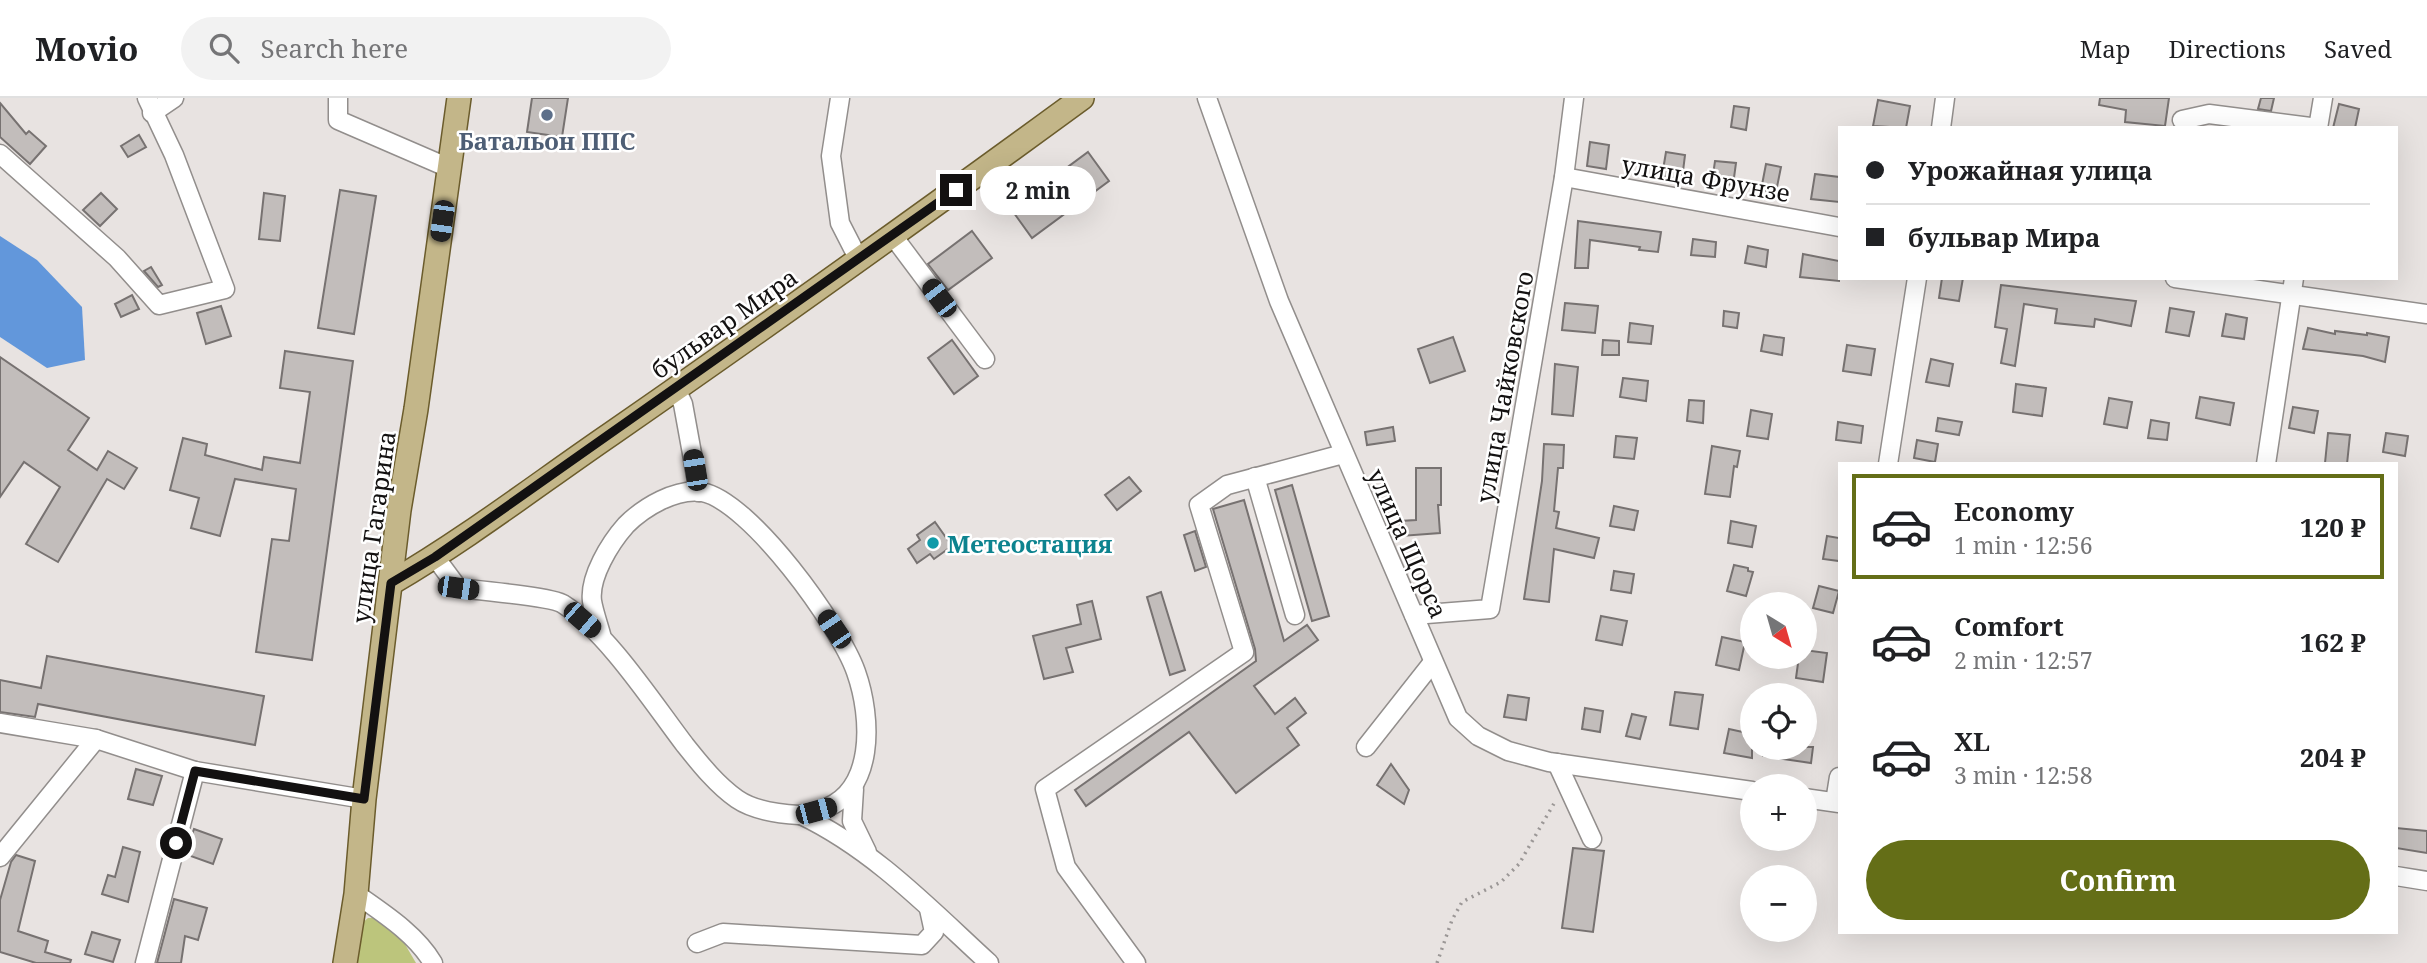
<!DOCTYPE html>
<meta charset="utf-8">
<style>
body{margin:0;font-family:"Noto Serif",serif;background:#f2f2f2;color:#202124;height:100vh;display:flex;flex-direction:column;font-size:26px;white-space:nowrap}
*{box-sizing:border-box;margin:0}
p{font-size:23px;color:#757577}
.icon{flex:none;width:38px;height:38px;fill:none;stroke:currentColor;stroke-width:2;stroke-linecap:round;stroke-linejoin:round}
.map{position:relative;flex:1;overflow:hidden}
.sheet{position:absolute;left:1838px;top:364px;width:560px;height:472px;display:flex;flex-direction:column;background:#fff;border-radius:0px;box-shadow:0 7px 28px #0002}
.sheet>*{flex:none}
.hud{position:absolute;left:1838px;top:28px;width:560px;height:154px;border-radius:0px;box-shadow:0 7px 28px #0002;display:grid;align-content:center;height:154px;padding:0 28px;background:#fff}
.needle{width:46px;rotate:143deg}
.buttons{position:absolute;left:1740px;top:494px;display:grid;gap:14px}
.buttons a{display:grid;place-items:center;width:77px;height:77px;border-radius:50%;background:#fff;box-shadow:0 7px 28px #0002;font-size:35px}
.end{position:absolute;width:32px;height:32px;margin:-16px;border:9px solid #131111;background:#fff;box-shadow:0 0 0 4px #fff}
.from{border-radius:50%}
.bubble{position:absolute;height:49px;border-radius:24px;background:#fff;box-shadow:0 7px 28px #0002;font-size:23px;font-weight:700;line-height:49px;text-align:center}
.car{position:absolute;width:21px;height:42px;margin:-21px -10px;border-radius:9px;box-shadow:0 0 5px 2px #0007;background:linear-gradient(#222 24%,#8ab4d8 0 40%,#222 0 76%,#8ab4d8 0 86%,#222 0)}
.hud b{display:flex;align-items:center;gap:24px;height:66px;font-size:26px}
.hud b+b{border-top:2px solid #e0e0e0}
.hud i{width:18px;height:18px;background:#202124}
ul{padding:12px 0 0;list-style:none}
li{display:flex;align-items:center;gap:21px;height:105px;margin:0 14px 10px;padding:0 14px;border:4px solid transparent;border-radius:0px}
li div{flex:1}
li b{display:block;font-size:26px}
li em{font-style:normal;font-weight:700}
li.selected{border-color:#646e17}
li>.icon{width:63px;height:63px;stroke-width:1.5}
.button{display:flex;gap:14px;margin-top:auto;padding:14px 28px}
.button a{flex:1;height:80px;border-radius:42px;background:#646e17;color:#fff;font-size:28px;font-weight:700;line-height:80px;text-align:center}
header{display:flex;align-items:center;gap:42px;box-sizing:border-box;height:98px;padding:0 35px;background:#fff;border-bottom:2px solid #e0e0e0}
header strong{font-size:33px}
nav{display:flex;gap:38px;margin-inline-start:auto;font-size:24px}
.search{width:490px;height:63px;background:#f2f2f2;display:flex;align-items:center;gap:18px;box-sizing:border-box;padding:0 24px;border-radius:38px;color:#757577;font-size:26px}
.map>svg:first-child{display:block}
.green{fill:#bcc57c}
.water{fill:#6297db}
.building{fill:#c2bdbb;stroke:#777271;stroke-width:2}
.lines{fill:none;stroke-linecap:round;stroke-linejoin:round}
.minor-casing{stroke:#928e8c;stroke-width:21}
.major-casing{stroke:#6b5c2c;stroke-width:26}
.path{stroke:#9b9796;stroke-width:3.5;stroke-dasharray:2 5;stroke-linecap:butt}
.minor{stroke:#fff;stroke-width:18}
.major{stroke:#c3b689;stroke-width:23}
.route{stroke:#131111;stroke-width:9}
.service-dot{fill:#5c6f8a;stroke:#fff;stroke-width:2.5}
.culture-dot{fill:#0f9aa8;stroke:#fff;stroke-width:2.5}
.labels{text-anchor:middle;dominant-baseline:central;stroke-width:5;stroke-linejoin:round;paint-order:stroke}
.service-label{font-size:24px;font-weight:bold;fill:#4e5e75;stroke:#fff}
.street-label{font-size:24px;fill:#131111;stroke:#fff}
.culture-label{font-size:24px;font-weight:bold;fill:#0d838f;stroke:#fff;text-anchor:start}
</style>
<header>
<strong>Movio</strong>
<div class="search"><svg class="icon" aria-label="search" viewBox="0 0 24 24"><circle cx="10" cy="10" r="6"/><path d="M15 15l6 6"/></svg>Search here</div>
<nav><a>Map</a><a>Directions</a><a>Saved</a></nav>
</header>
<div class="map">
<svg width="2427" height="865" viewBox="0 0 2427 865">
<rect width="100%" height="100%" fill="#e8e3e1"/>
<!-- green -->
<polygon class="green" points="368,820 376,820 399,836 416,865 351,865 361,826"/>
<!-- water -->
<polygon class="water" points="0,138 37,162 82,209 85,262 47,270 0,239"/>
<!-- building -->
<g class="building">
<polygon points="532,0 568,0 562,39 527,34"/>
<polygon points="2100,0 2169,0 2165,28 2125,24 2126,12 2099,7"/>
<polygon points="2261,0 2274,0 2271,13 2258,11"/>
<polygon points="1878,2 1910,8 1906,30 1873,28"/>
<polygon points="0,5 26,36 29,33 46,48 30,66 0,39"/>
<polygon points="2339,6 2359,11 2355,30 2333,30"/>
<polygon points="1734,8 1749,10 1746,32 1731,29"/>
<polygon points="139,37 146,49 128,59 121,48"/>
<polygon points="1590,44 1609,47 1606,71 1587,68"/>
<polygon points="1088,54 1109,83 1032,140 1011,111"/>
<polygon points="1666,54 1685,57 1682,81 1662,78"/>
<polygon points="1715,63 1736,65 1733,87 1712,84"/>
<polygon points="1766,66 1781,69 1776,94 1761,92"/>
<polygon points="1815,76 1839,79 1839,104 1811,101"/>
<polygon points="340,92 376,98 354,236 318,230"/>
<polygon points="101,95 117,111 100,128 83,112"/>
<polygon points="264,95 285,98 280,143 259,141"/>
<polygon points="1578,123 1661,134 1658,154 1639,152 1640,149 1590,142 1588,170 1575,170"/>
<polygon points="972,133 992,160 948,192 928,166"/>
<polygon points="1693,141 1716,144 1715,159 1691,157"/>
<polygon points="1748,148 1768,152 1766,169 1745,165"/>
<polygon points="1803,156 1839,163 1839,183 1800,179"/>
<polygon points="151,169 162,187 158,189 144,173"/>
<polygon points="1942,180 1963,180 1959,203 1939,200"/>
<polygon points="2001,187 2136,203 2131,228 2095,221 2094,229 2055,225 2057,211 2024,206 2015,268 2001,265 2007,231 1995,229"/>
<polygon points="132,197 139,211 121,219 115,206"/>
<polygon points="1565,205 1598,208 1595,235 1562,232"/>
<polygon points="221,208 231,238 206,246 197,215"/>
<polygon points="2170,210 2194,214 2189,238 2166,234"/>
<polygon points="1724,213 1739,215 1737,230 1723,228"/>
<polygon points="2226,216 2247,220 2244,241 2222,238"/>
<polygon points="1630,225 1653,228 1651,246 1628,244"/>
<polygon points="2308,230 2335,236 2335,233 2367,237 2367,235 2389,239 2385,264 2363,258 2303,251"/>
<polygon points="1764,237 1784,240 1782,257 1761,253"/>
<polygon points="1453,239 1465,273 1430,285 1418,251"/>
<polygon points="952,242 978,278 954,296 928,260"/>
<polygon points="1603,242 1619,243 1619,257 1602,257"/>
<polygon points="1847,247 1875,251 1871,277 1843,273"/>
<polygon points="285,253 353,263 312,562 256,554 272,441 289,443 296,391 235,381 220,438 191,430 199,400 170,392 183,340 207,346 205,357 262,372 264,359 300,365 310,294 280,290"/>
<polygon points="0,259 89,320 68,352 97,372 108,353 137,370 124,391 107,381 58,464 26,446 60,389 24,364 0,399"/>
<polygon points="1931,261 1953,266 1949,288 1926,284"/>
<polygon points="1555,266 1578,269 1573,318 1552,316"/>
<polygon points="1623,280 1648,283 1646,303 1620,299"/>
<polygon points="2016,286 2046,290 2042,318 2013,314"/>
<polygon points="2200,299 2234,305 2230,327 2196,320"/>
<polygon points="2109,300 2132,304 2127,330 2104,326"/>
<polygon points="1689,302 1704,303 1703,325 1687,323"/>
<polygon points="2293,309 2318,313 2314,335 2289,330"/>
<polygon points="1751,312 1772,316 1768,341 1747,338"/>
<polygon points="1938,320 1962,324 1959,337 1936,333"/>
<polygon points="2151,322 2169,325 2167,342 2148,340"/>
<polygon points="1838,324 1863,328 1861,345 1836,342"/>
<polygon points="1393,329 1395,343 1367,347 1365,334"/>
<polygon points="2328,335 2350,337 2347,366 2325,365"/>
<polygon points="2386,335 2408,338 2405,358 2383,354"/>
<polygon points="1616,338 1637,340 1634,361 1614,359"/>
<polygon points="1917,342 1938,346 1935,364 1914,360"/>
<polygon points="1544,346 1564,347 1563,370 1558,370 1554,413 1559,414 1556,430 1599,440 1594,460 1554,451 1549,504 1524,501 1542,383"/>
<polygon points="1712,348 1740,353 1737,369 1734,368 1730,399 1705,396"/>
<polygon points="1416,370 1441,370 1441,407 1438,407 1440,435 1401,438 1400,423 1416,422"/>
<polygon points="1129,379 1141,393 1117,412 1105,397"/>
<polygon points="1292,387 1329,518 1312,523 1275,392"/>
<polygon points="1244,402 1284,543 1307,527 1318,542 1254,588 1275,616 1295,600 1306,615 1287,630 1299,647 1236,695 1189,634 1086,708 1075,692 1256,563 1255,551 1213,411"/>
<polygon points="1614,408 1638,413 1634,432 1610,428"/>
<polygon points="1731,423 1756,428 1752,449 1728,445"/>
<polygon points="935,424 952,448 934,461 930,456 917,465 908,451 920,442 917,437"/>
<polygon points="1195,433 1206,469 1195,473 1184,437"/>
<polygon points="1827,438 1839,440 1839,463 1823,461"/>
<polygon points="1734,467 1748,470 1748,473 1753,474 1746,498 1727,493"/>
<polygon points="1614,473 1634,476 1631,495 1611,492"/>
<polygon points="1819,488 1839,493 1833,515 1813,510"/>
<polygon points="1161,494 1185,572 1170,577 1147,499"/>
<polygon points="1092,503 1101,541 1066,550 1073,574 1044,581 1033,538 1081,526 1077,507"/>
<polygon points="1601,518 1627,523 1622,547 1596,542"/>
<polygon points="1722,539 1745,544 1739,572 1716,567"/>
<polygon points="1804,552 1827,555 1823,584 1796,580 1799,558 1804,558"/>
<polygon points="47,558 264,598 255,647 38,606 35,619 0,614 0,582 41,590"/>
<polygon points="1675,594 1703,597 1698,631 1670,627"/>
<polygon points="1508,597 1529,600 1526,622 1504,619"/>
<polygon points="1585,610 1603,613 1600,634 1582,631"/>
<polygon points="1632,616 1646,619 1640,641 1626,638"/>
<polygon points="1729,631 1752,636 1752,660 1724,655"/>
<polygon points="1764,649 1813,649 1811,665 1763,658"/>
<polygon points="1391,666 1409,692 1404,706 1377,687"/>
<polygon points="136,671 162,678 153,707 128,701"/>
<polygon points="2396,730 2427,733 2427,755 2396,750"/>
<polygon points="194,731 222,741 213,766 185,756"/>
<polygon points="123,749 140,754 128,804 102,796 108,777 115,779"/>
<polygon points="1573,750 1604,753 1593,834 1562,830"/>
<polygon points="16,757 35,763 18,833 48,843 45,854 71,862 70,865 36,865 0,854 0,802 11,764"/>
<polygon points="174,801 207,810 198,842 185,838 181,865 157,865"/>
<polygon points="92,834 120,842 113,864 85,856"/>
</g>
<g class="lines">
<defs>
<g id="minor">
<polyline points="338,0 338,22 449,70"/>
<polyline points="840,0 831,58 840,125 859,162"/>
<polyline points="1207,0 1279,203 1458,620 1478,638 1508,653 1549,664 1752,693"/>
<polyline points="152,15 174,0"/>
<polyline points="2182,22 2209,16 2318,30"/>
<polyline points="1941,30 1945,0"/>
<polyline points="2318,30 2323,0"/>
<polyline points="0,56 117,160 159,207 225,191 174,57 147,0"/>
<polyline points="1564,79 1839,129"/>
<polyline points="893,138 985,261"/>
<polyline points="2175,180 2427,216"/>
<polyline points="676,291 683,306 699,394"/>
<polyline points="1888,366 1917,180"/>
<polyline points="2266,366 2294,180"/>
<polyline points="1255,379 1295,517"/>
<path d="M435,459L458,490C476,492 553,499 563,506C607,534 653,605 685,647C701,667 717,687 737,701C753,712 780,716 799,717C806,717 813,714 820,712C876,696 872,619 856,574C840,528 750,403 702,394C676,390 644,409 626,427C610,445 589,479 592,503C594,515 599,528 602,540"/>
<polyline points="1414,517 1490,511 1564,79 1574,0"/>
<polyline points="0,625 96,641 195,673 364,701"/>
<polyline points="1366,649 1433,564"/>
<polyline points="1557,665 1592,741"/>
<polyline points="854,691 852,723 867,754"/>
<polyline points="1804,700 1839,705"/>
<polyline points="1835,704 1839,679"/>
<path d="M801,717C874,752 930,811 989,865"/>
<polyline points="0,759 96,641"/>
<polyline points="2396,778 2427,783"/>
<path d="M356,796C383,815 416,836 433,865"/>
<polyline points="697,845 723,835 922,847 934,834 929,811"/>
<polyline points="145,865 195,673"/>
<polyline points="1136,865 1066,769 1045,691 1244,554 1199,407 1227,387 1343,356"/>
</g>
<g id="major">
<path d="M391,485C468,440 538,386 611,336C770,226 926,114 1082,0"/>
<polyline points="345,865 356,796 364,701 399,412 416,311 459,0"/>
</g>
</defs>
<!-- minor casing -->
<use href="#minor" class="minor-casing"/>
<!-- major casing -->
<use href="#major" class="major-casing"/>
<!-- path -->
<polyline class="path" points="1437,865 1452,822 1462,804 1501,784 1519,766 1556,702"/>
<!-- minor -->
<use href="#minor" class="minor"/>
<!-- major -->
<use href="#major" class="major"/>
</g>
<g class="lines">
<!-- route -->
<polyline class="route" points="176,745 195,673 364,701 391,485 435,459 956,92"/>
</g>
<!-- markers -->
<circle class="service-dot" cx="547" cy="17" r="7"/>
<circle class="culture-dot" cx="933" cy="445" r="7"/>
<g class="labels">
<!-- service labels -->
<g class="service-label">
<text x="547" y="42">Батальон ППС</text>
</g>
<!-- street labels -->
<g class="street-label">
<text transform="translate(1706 80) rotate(10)">улица Фрунзе</text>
<text transform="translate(724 225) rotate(-35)">бульвар Мира</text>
<text transform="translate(1504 289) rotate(-80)">улица Чайковского</text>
<text transform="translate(373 429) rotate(-82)">улица Гагарина</text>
<text transform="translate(1408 445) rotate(66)">улица Щорса</text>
</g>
<!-- culture labels -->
<g class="culture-label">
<text x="947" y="445">Метеостация</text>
</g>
</g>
</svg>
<div class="buttons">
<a><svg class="needle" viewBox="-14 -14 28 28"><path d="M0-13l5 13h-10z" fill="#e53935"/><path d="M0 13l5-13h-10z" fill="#757577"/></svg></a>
<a><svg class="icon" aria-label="locate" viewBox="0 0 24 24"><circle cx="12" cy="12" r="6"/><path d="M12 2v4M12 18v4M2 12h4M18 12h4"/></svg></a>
<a>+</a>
<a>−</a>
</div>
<i class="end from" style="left:176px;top:745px"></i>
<i class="end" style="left:956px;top:92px"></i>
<div class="bubble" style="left:980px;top:68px;width:116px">2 min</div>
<i class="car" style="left:442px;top:123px;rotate:188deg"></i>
<i class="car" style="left:939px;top:200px;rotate:323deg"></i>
<i class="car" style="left:695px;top:372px;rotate:351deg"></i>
<i class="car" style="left:458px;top:490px;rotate:98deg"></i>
<i class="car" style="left:582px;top:522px;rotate:131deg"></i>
<i class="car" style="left:834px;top:531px;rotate:326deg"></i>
<i class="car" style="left:816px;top:713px;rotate:75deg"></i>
<div class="hud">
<b><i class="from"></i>Урожайная улица</b>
<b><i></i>бульвар Мира</b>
</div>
<section class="sheet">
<ul>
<li class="selected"><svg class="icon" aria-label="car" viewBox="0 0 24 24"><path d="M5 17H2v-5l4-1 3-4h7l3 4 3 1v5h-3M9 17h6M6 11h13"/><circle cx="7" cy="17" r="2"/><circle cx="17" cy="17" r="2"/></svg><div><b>Economy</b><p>1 min · 12:56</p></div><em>120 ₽</em></li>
<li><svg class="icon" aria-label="car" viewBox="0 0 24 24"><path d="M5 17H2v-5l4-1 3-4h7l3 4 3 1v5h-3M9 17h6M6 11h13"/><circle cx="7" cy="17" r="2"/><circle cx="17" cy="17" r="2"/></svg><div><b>Comfort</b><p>2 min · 12:57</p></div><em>162 ₽</em></li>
<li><svg class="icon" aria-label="car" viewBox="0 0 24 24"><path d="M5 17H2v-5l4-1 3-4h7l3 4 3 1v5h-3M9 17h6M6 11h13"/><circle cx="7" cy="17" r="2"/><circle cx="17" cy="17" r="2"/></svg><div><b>XL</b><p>3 min · 12:58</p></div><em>204 ₽</em></li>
</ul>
<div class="button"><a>Confirm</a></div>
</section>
</div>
